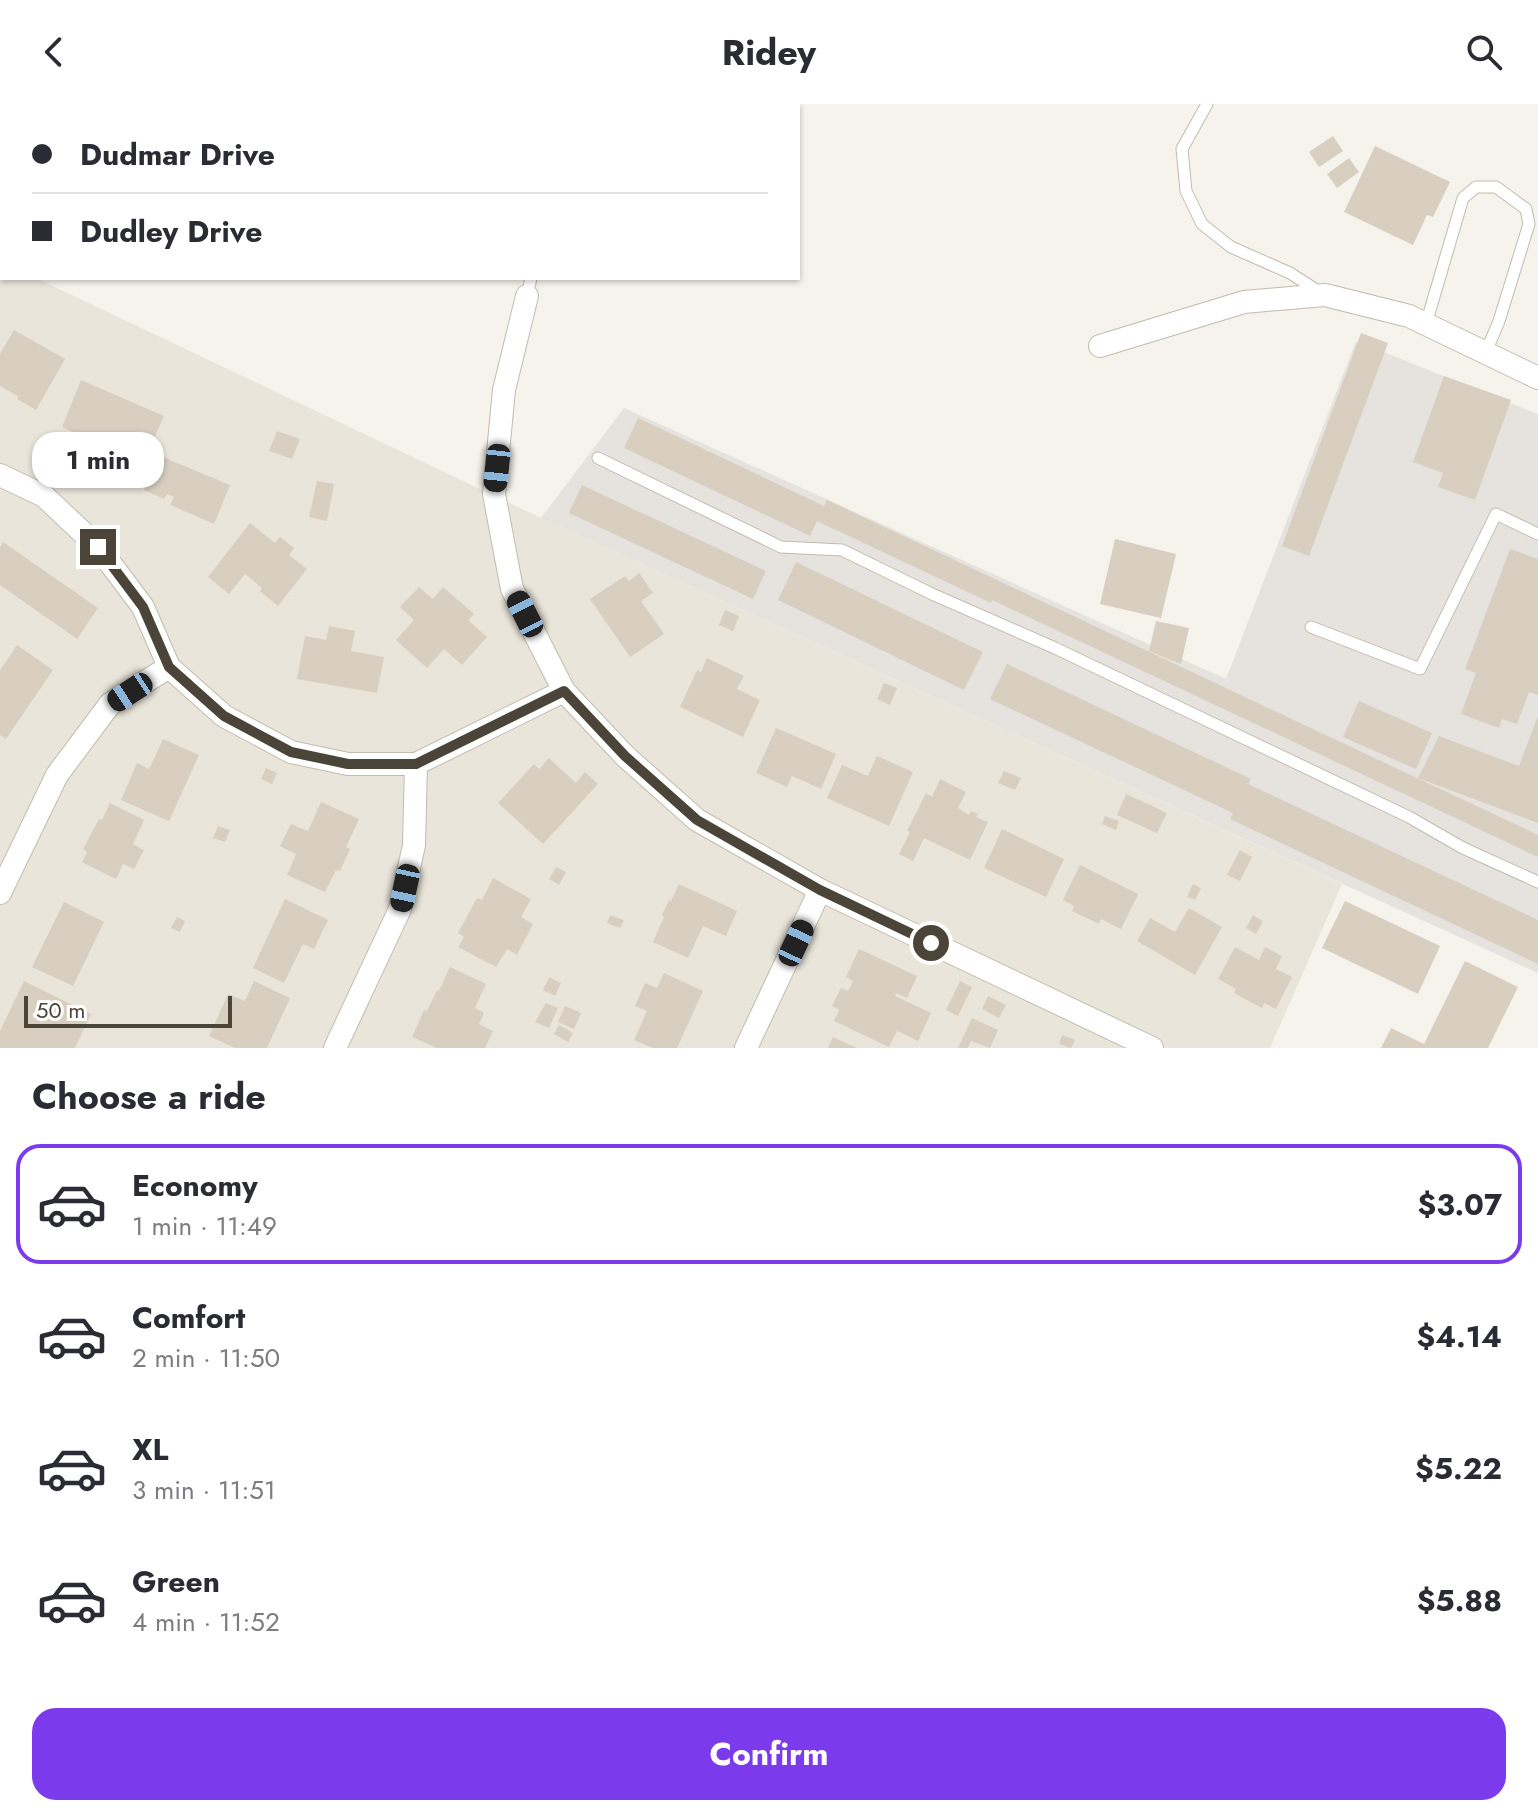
<!DOCTYPE html>
<meta charset="utf-8">
<style>
body{margin:0;font-family:Jost,sans-serif;background:#f2f2f3;color:#2b2b33;height:100vh;display:flex;flex-direction:column;font-size:30px;white-space:nowrap}
*{box-sizing:border-box;margin:0}
p{font-size:26px;color:#7c7c81}
.icon{flex:none;width:44px;height:44px;fill:none;stroke:currentColor;stroke-width:2;stroke-linecap:round;stroke-linejoin:round}
.map{position:relative;height:944px;overflow:hidden}
.details{display:flex;flex-direction:column;background:#fff;flex:1}
.details>*{flex:none}
.top-card{position:absolute;left:0px;top:0px;width:800px;height:176px;box-shadow:0 2px 6px #0004;display:grid;align-content:center;height:176px;padding:0 32px;background:#fff}
.scale{position:absolute;left:24px;bottom:20px;width:208px;box-sizing:border-box;padding-left:8px;border:4px solid #4b4439;border-top:0;font-size:22px;line-height:28px;white-space:nowrap;color:#4b4439;-webkit-text-stroke:6px #fff;paint-order:stroke}
.end{position:absolute;width:36px;height:36px;margin:-18px;border:10px solid #4b4439;background:#fff;box-shadow:0 0 0 4px #fff}
.from{border-radius:50%}
.bubble{position:absolute;height:56px;border-radius:24px;background:#fff;box-shadow:0 2px 6px #0004;font-size:26px;font-weight:700;line-height:56px;text-align:center}
.car{position:absolute;width:24px;height:48px;margin:-24px -12px;border-radius:10px;box-shadow:0 0 6px 2px #0007;background:linear-gradient(#222 24%,#8ab4d8 0 40%,#222 0 76%,#8ab4d8 0 86%,#222 0)}
.top-card b{display:flex;align-items:center;gap:28px;height:76px;font-size:30px}
.top-card b+b{border-top:2px solid #e1e1e2}
.top-card i{width:20px;height:20px;background:#2b2b33}
ul{padding:0;list-style:none}
li{display:flex;align-items:center;gap:24px;height:120px;margin:0 16px 12px;padding:0 16px;border:4px solid transparent;border-radius:24px}
li div{flex:1}
li b{display:block;font-size:30px}
li em{font-style:normal;font-weight:700}
li.current{border-color:#7c3aed}
li>.icon{width:72px;height:72px;stroke-width:1.5}
h2{padding:0 32px;font-size:36px;line-height:96px}
.cta{display:flex;gap:16px;margin-top:auto;padding:16px 32px}
.cta a{flex:1;height:92px;border-radius:24px;background:#7c3aed;color:#fff;font-size:32px;font-weight:700;line-height:92px;text-align:center}
header{display:flex;justify-content:space-between;align-items:center;height:104px;padding:0 32px;background:#fff;font-size:36px;font-weight:700}
.map>svg:first-child{display:block}
.residential{fill:#eae5da}
.industrial{fill:#e6e2dd}
.building{fill:#d8cfc1}
.lines{fill:none;stroke-linecap:round;stroke-linejoin:round}
.service-casing{stroke:#c2bbae;stroke-width:13}
.minor-casing{stroke:#c2bbae;stroke-width:24}
.service{stroke:#fff;stroke-width:11}
.minor{stroke:#fff;stroke-width:22}
.route{stroke:#4b4439;stroke-width:10}
</style>
<header><svg class="icon" aria-label="back" viewBox="0 0 24 24"><path d="M15 5l-7 7 7 7"/></svg>Ridey<svg class="icon" aria-label="search" viewBox="0 0 24 24"><circle cx="10" cy="10" r="6"/><path d="M15 15l6 6"/></svg></header>
<div class="map">
<svg width="1538" height="944" viewBox="0 0 1538 944">
<rect width="100%" height="100%" fill="#f6f3ec"/>
<!-- residential -->
<polygon class="residential" points="0,157 2,158 2,174 36,174 541,414 1342,780 1270,944 0,944"/>
<!-- industrial -->
<polygon class="industrial" points="1356,237 1538,310 1538,869 541,414 624,304 1226,575"/>
<!-- building -->
<g class="building">
<polygon points="1333,32 1343,47 1319,63 1309,48"/>
<polygon points="1375,42 1450,78 1433,113 1427,111 1413,141 1344,108"/>
<polygon points="1349,54 1359,68 1337,84 1327,70"/>
<polygon points="14,226 65,255 36,306 17,295 18,292 0,282 0,250"/>
<polygon points="1361,229 1388,239 1309,452 1282,442"/>
<polygon points="1444,272 1511,296 1475,396 1438,383 1443,369 1413,358"/>
<polygon points="81,276 164,312 145,355 120,344 114,357 84,343 88,335 62,323"/>
<polygon points="638,314 824,402 827,396 1538,731 1538,753 992,496 991,499 817,417 810,432 624,344"/>
<polygon points="277,327 300,335 292,355 269,347"/>
<polygon points="158,351 230,381 214,420 170,401 174,393 167,390 164,395 144,386"/>
<polygon points="317,377 334,380 327,417 309,413"/>
<polygon points="582,381 766,467 753,495 569,409"/>
<polygon points="250,419 275,439 280,433 294,444 289,451 307,465 278,502 260,487 262,484 245,470 229,490 208,473"/>
<polygon points="1115,435 1176,450 1161,514 1100,500"/>
<polygon points="3,438 98,504 77,535 0,481 0,443"/>
<polygon points="1510,445 1538,455 1538,591 1529,588 1517,620 1502,615 1499,624 1461,610 1476,569 1465,565"/>
<polygon points="796,458 983,548 964,586 778,496"/>
<polygon points="639,469 653,489 641,497 664,530 630,553 590,495 625,472 629,477"/>
<polygon points="419,483 433,495 443,483 474,510 468,516 487,533 462,561 444,545 427,564 396,536 414,516 400,503"/>
<polygon points="725,506 739,512 733,527 719,521"/>
<polygon points="1156,517 1189,524 1181,560 1149,547"/>
<polygon points="329,522 355,527 351,547 384,553 377,589 297,575 305,532 326,536"/>
<polygon points="17,541 53,566 6,635 0,631 0,566"/>
<polygon points="707,554 744,572 737,585 760,596 743,633 680,603 697,566 701,568"/>
<polygon points="1007,560 1251,675 1248,680 1538,816 1538,860 1230,715 1233,709 990,595"/>
<polygon points="884,579 897,584 890,601 877,595"/>
<polygon points="1359,597 1432,629 1416,665 1343,633"/>
<polygon points="1538,612 1538,719 1418,674 1439,632 1519,662"/>
<polygon points="776,624 836,650 821,685 792,672 787,683 756,669"/>
<polygon points="163,635 199,651 169,717 121,696 137,659 149,665"/>
<polygon points="877,652 913,668 889,722 827,694 842,661 868,672"/>
<polygon points="549,654 576,679 585,668 598,680 543,740 498,699 534,660 539,665"/>
<polygon points="266,664 277,669 272,680 261,675"/>
<polygon points="1004,667 1021,674 1015,686 998,679"/>
<polygon points="940,675 966,688 958,704 969,711 971,707 978,710 976,713 988,718 970,756 924,734 913,757 899,750 910,728 907,727 926,689 932,693"/>
<polygon points="1126,690 1167,709 1157,729 1117,711"/>
<polygon points="321,698 359,715 346,743 350,745 340,767 336,766 325,788 287,771 296,750 280,742 291,720 308,727"/>
<polygon points="110,699 144,716 133,740 144,746 134,765 123,760 116,775 82,758 87,748 83,745 99,715 102,716"/>
<polygon points="1105,712 1119,717 1116,726 1102,720"/>
<polygon points="218,722 230,726 225,738 213,734"/>
<polygon points="1002,725 1064,755 1046,793 984,764"/>
<polygon points="1240,746 1252,753 1240,777 1227,771"/>
<polygon points="1080,761 1138,790 1121,825 1101,815 1099,820 1072,807 1074,802 1063,796"/>
<polygon points="556,763 566,768 559,781 549,775"/>
<polygon points="493,774 531,795 521,813 533,820 517,851 507,845 496,863 458,843 464,833 458,829 477,794 482,796"/>
<polygon points="679,780 737,807 726,832 703,822 688,854 653,838 664,813 662,811 669,796 671,797"/>
<polygon points="1193,780 1201,784 1195,796 1187,793"/>
<polygon points="285,795 328,816 314,845 303,840 284,879 253,864"/>
<polygon points="1345,797 1440,842 1418,890 1322,844"/>
<polygon points="64,798 104,818 73,882 32,863"/>
<polygon points="1189,804 1222,823 1195,871 1137,837 1150,814 1175,828"/>
<polygon points="610,811 624,816 620,824 607,819"/>
<polygon points="1253,811 1263,817 1256,830 1246,824"/>
<polygon points="177,813 185,817 180,828 171,824"/>
<polygon points="1235,843 1259,856 1265,843 1282,852 1276,865 1292,873 1276,905 1264,899 1262,904 1234,889 1236,885 1218,875"/>
<polygon points="859,845 917,872 907,894 896,889 895,892 931,909 918,937 897,927 889,943 834,917 839,906 832,902 841,884 848,887 853,877 846,873"/>
<polygon points="1465,857 1518,883 1488,944 1381,944 1391,924 1424,940"/>
<polygon points="450,863 486,880 475,904 484,909 479,920 493,927 485,944 437,944 412,933 424,906 427,907 437,886 439,887"/>
<polygon points="664,869 703,887 677,944 653,944 634,936 647,907 635,902 645,879 657,884"/>
<polygon points="549,873 561,879 555,892 543,886"/>
<polygon points="24,877 91,910 75,944 0,944 0,927"/>
<polygon points="254,877 290,894 267,944 235,944 209,932 228,890 245,897"/>
<polygon points="960,877 972,883 958,912 946,906"/>
<polygon points="988,892 1006,901 999,914 982,905"/>
<polygon points="546,899 558,904 549,924 535,918"/>
<polygon points="565,902 581,909 574,925 558,918"/>
<polygon points="972,914 998,926 990,944 971,937 968,944 958,944"/>
<polygon points="559,921 573,929 568,938 554,930"/>
<polygon points="1062,931 1075,936 1071,944 1059,940"/>
<polygon points="833,933 857,944 828,944"/>
</g>
<g class="lines">
<defs>
<g id="service">
<polyline points="1207,0 1182,45 1186,87 1202,120 1231,143 1290,169 1321,189"/>
<polyline points="571,2 571,0"/>
<polyline points="527,192 531,174"/>
<polyline points="1426,220 1463,94 1476,83 1496,83 1526,105 1529,120 1499,217 1486,248"/>
<polyline points="598,354 781,443 842,446 932,490 1055,544 1409,713 1463,744 1538,778"/>
<polyline points="1311,523 1420,565 1496,410 1538,430"/>
</g>
<g id="minor">
<polyline points="490,0 494,2"/>
<polyline points="527,192 504,286 494,390 512,485 564,587 625,652 697,716 820,786 1152,944"/>
<polyline points="1100,242 1244,198 1325,191 1409,212 1538,274"/>
<polyline points="0,371 44,392 98,443 143,503 169,563 224,612 291,648 348,660 416,660 564,587"/>
<polyline points="0,789 57,671 110,600 169,563"/>
<polyline points="335,944 400,805 414,741 416,660"/>
<polyline points="746,944 820,786"/>
</g>
</defs>
<!-- service casing -->
<use href="#service" class="service-casing"/>
<!-- minor casing -->
<use href="#minor" class="minor-casing"/>
<!-- service -->
<use href="#service" class="service"/>
<!-- minor -->
<use href="#minor" class="minor"/>
</g>
<g class="lines">
<!-- route -->
<polyline class="route" points="98,443 143,503 169,563 224,612 291,648 348,660 416,660 564,587 625,652 697,716 820,786 931,839"/>
</g>
</svg>
<div class="scale">50 m</div>
<i class="end from" style="left:931px;top:839px"></i>
<i class="end" style="left:98px;top:443px"></i>
<div class="bubble" style="left:32px;top:328px;width:132px">1 min</div>
<i class="car" style="left:497px;top:364px;rotate:186deg"></i>
<i class="car" style="left:525px;top:510px;rotate:333deg"></i>
<i class="car" style="left:130px;top:588px;rotate:237deg"></i>
<i class="car" style="left:405px;top:784px;rotate:192deg"></i>
<i class="car" style="left:796px;top:839px;rotate:25deg"></i>
<div class="top-card">
<b><i class="from"></i>Dudmar Drive</b>
<b><i></i>Dudley Drive</b>
</div>
</div>
<section class="details">
<h2>Choose a ride</h2>
<ul>
<li class="current"><svg class="icon" aria-label="car" viewBox="0 0 24 24"><path d="M5 17H2v-5l4-1 3-4h7l3 4 3 1v5h-3M9 17h6M6 11h13"/><circle cx="7" cy="17" r="2"/><circle cx="17" cy="17" r="2"/></svg><div><b>Economy</b><p>1 min · 11:49</p></div><em>$3.07</em></li>
<li><svg class="icon" aria-label="car" viewBox="0 0 24 24"><path d="M5 17H2v-5l4-1 3-4h7l3 4 3 1v5h-3M9 17h6M6 11h13"/><circle cx="7" cy="17" r="2"/><circle cx="17" cy="17" r="2"/></svg><div><b>Comfort</b><p>2 min · 11:50</p></div><em>$4.14</em></li>
<li><svg class="icon" aria-label="car" viewBox="0 0 24 24"><path d="M5 17H2v-5l4-1 3-4h7l3 4 3 1v5h-3M9 17h6M6 11h13"/><circle cx="7" cy="17" r="2"/><circle cx="17" cy="17" r="2"/></svg><div><b>XL</b><p>3 min · 11:51</p></div><em>$5.22</em></li>
<li><svg class="icon" aria-label="car" viewBox="0 0 24 24"><path d="M5 17H2v-5l4-1 3-4h7l3 4 3 1v5h-3M9 17h6M6 11h13"/><circle cx="7" cy="17" r="2"/><circle cx="17" cy="17" r="2"/></svg><div><b>Green</b><p>4 min · 11:52</p></div><em>$5.88</em></li>
</ul>
<div class="cta"><a>Confirm</a></div>
</section>
